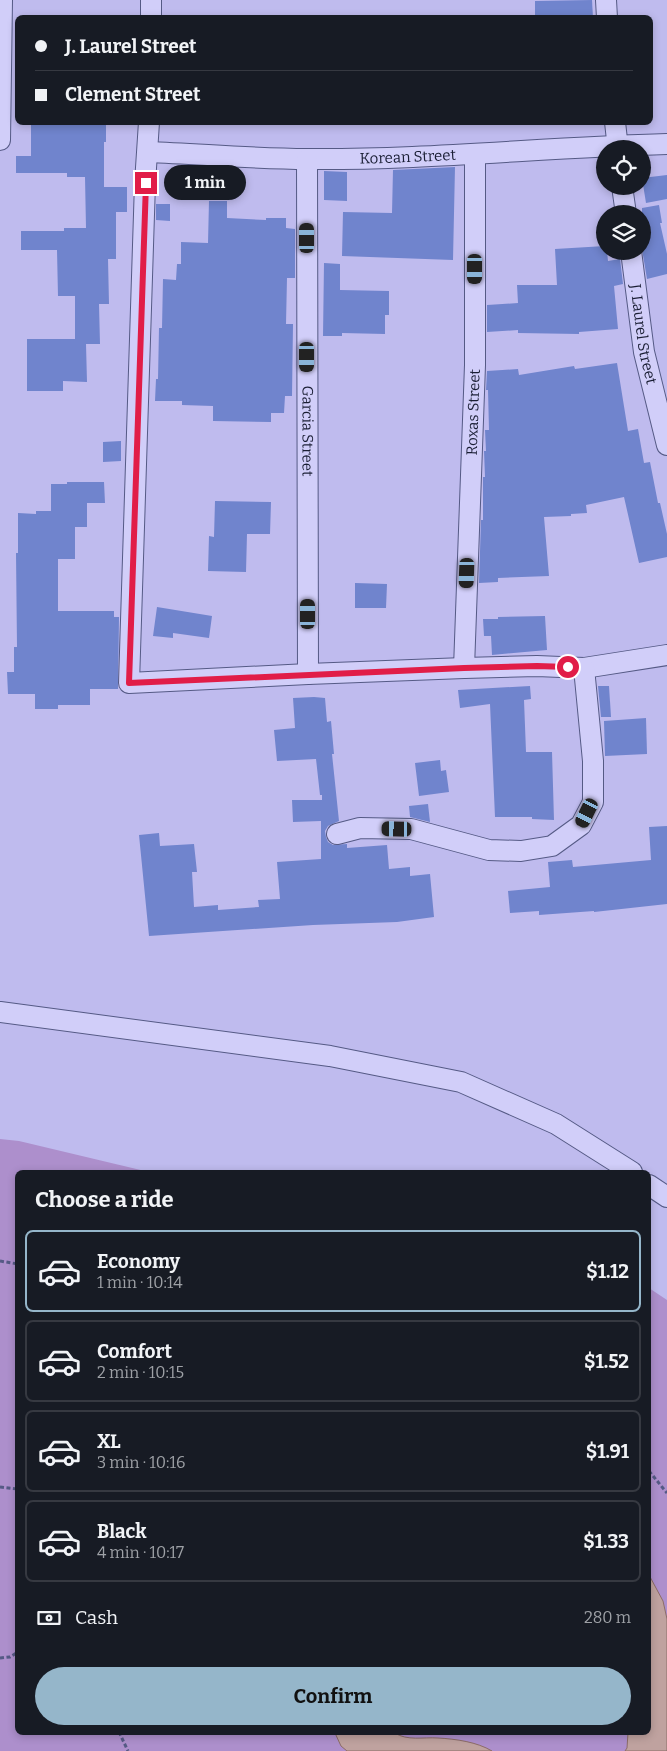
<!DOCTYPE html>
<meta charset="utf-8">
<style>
body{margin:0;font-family:Bitter,serif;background:#20242c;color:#f1f3f6;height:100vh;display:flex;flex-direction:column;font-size:19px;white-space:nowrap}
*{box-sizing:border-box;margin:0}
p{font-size:16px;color:#9ea1a6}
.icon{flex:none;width:28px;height:28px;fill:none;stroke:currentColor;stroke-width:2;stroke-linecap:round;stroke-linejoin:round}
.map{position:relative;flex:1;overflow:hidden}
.side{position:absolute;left:15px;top:1170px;width:636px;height:565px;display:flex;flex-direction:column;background:#171b24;border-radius:8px;box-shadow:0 2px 8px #0003}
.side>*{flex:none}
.guide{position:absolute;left:15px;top:15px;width:638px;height:110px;border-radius:8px;box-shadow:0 2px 8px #0003;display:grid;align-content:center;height:110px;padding:0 20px;background:#171b24}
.buttons{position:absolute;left:596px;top:140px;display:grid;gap:10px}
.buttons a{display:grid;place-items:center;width:55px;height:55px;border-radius:50%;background:#171b24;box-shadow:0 2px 8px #0003;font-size:25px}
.end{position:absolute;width:22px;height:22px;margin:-11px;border:6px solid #e11d48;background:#fff;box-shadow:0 0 0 2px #fff}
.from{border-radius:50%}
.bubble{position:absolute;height:35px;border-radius:18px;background:#171b24;box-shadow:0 2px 8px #0003;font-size:16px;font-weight:700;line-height:35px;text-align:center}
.car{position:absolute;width:15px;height:30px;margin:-15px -8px;border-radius:6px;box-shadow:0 0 4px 1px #0007;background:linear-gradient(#222 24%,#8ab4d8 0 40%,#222 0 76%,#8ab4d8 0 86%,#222 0)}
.guide b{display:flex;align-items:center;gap:18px;height:48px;font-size:19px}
.guide b+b{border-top:1px solid #363941}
.guide i{width:12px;height:12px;background:#f1f3f6}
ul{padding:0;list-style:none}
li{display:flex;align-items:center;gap:15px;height:82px;margin:0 10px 8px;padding:0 10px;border:2px solid #363941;border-radius:8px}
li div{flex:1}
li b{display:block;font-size:19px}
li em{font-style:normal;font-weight:700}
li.on{border-color:#95b6ca}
li>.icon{width:45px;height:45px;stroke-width:1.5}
h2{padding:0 20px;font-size:22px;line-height:60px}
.pay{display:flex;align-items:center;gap:12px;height:55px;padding:0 20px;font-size:19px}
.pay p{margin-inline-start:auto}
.button{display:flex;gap:10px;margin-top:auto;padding:10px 20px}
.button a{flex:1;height:58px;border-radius:30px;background:#95b6ca;color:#111;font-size:20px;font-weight:700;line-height:58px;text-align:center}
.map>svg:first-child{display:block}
.green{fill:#ad8fcc}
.water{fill:#bfa29f;stroke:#8c6c67}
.building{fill:#7084cd}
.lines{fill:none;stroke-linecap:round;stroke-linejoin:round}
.street-casing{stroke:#555a85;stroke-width:22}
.path{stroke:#555a85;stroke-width:3;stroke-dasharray:4 2.5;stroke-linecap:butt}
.street{stroke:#d1cef9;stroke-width:20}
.route{stroke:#e11d48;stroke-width:6}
.labels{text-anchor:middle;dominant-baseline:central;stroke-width:4;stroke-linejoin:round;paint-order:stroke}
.street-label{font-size:15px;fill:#1a1e34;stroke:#cecaf6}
</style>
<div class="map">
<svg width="667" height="1751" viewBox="0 0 667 1751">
<rect width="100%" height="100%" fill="#bfbbee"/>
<!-- green -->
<polygon class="green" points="0,1139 19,1141 149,1172 18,1172 18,1732 649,1732 649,1288 667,1300 667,1751 0,1751"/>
<!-- water -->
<g class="water">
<polygon points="649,1575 663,1601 667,1619 667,1751 625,1751 627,1748 628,1733 649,1732"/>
<path d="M335,1733H395C407,1741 423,1737 438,1738C456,1739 477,1742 492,1751H347L341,1746Z"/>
</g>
<!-- building -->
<g class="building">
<polygon points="592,0 593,18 535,18 535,1"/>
<polygon points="31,122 106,122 106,142 104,142 104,187 127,187 127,212 116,212 116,259 108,259 109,304 99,304 100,344 86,344 87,382 63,381 63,391 27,391 27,339 75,339 75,296 58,296 57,250 21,250 21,231 64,231 64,228 86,228 85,177 67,177 67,173 16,173 16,156 31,156"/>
<polygon points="206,167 226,168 226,195 206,195"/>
<polygon points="455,167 453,260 342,256 343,212 392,213 393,170"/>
<polygon points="324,171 347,172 347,201 324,200"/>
<polygon points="667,175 667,199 646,203 642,178"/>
<polygon points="209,201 227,201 227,218 266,220 266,218 286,218 286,228 295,229 295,278 287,278 286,324 293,324 292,396 285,396 284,413 271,413 271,422 213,421 213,406 182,405 182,401 155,401 156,379 158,379 159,328 162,328 163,279 176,280 177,264 181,264 181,242 208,243"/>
<polygon points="156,204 170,204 170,221 156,220"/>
<polygon points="659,205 662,223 660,223 667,254 667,274 647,279 642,249 642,208"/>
<polygon points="605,246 605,251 607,251 608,261 620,259 623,284 614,286 618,329 579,332 579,334 518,333 518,330 487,332 487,305 518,303 517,285 557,285 555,249"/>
<polygon points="324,263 340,264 340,290 389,291 389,315 385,315 385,334 342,333 342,336 323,336"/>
<polygon points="617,363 628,431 638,429 644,463 650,462 658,503 660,503 667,534 667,557 639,563 624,497 586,505 587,513 571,514 571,516 544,517 549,576 498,578 498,582 479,583 481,520 483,520 483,477 485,477 484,451 486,451 485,430 489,430 488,390 486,390 487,371 518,369 519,375 574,366 575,369"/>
<polygon points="121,441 121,461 103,462 103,442"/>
<polygon points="67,482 104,482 105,503 87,503 87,527 75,527 75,559 58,559 58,611 114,611 114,617 119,617 118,689 90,689 90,705 58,705 58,709 35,709 35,694 8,694 7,672 14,672 14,647 17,647 16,553 18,553 18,513 36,514 36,511 51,511 51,484 67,484"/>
<polygon points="215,501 271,502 270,534 247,534 246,572 208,571 209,536 214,537"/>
<polygon points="355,583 387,584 386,608 355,608"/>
<polygon points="157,607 212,616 209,638 173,633 173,638 153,636"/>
<polygon points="545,616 547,650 492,655 491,636 484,636 483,619 498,619 498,617"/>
<polygon points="530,686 531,699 524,700 526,752 552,752 554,820 532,819 532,817 495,817 490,704 460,708 458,690"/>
<polygon points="598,686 609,686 611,717 601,717"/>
<polygon points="314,697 325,698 327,722 331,721 334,754 332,754 339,821 328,826 325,831 326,837 328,842 333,845 347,844 347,848 387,845 389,869 410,867 410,876 430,874 434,917 397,922 313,925 149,936 139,835 159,833 160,846 194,844 197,872 192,872 194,907 218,905 218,910 259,907 258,900 280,899 277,862 321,859 321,821 293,822 292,800 322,800 322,795 320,795 316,759 277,761 274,730 295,728 293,698"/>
<polygon points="646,718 647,754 605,756 604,721"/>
<polygon points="440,760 441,771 446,770 449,792 419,796 415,763"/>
<polygon points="428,804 430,822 410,817 409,806"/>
<polygon points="667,826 667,904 594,912 594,911 539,915 539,911 510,913 508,891 550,887 548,862 572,860 573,867 651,860 649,827"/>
</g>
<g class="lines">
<defs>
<g id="street">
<polyline points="606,0 607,18"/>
<polyline points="151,18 151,0"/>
<polyline points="149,122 145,183 129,683 308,674 464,668 537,666 584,668 667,655"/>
<polyline points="615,122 618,149"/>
<polyline points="0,140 2,0"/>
<path id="s1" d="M148,152C201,154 255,159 307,159C428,160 547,147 667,144"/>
<path id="s2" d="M307,159L308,674"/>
<polyline points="622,186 626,214"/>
<path id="s3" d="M631,251L644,352L667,445"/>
<path id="s4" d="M464,668L475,365V155"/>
<polyline points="337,834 360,828 411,829 489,850 521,851 552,846 581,825 593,802 593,761 584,668"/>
<polyline points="0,1012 330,1056 461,1082 556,1124 632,1172"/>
<polyline points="649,1185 667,1197"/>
</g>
</defs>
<!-- street casing -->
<use href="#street" class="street-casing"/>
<!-- path -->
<g class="path">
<polyline points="0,1261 18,1264"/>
<polyline points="649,1471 667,1493"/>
<polyline points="0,1487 18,1489"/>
<polyline points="0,1658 10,1657 18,1652"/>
<polyline points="119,1732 128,1751"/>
</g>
<!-- street -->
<use href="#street" class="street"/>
</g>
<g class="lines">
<!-- route -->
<polyline class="route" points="146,183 129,683 464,668 537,666 568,667"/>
</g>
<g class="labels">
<!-- street labels -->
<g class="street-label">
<text stroke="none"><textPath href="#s1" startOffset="260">Korean Street</textPath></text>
<text stroke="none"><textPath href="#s3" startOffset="84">J. Laurel Street</textPath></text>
<text stroke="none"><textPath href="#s4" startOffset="256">Roxas Street</textPath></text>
<text stroke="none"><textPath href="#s2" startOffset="272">Garcia Street</textPath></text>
</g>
</g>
</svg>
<div class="buttons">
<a><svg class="icon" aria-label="locate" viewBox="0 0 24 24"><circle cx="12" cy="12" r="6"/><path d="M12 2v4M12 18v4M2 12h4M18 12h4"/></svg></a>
<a><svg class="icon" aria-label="layers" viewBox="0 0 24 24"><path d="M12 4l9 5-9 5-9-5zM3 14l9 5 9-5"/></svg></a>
</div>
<i class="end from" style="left:568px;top:667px"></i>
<i class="end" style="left:146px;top:183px"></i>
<div class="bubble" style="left:164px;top:165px;width:82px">1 min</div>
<i class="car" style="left:307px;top:238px;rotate:0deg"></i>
<i class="car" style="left:475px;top:269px;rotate:180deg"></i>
<i class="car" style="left:307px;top:357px;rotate:180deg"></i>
<i class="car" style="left:467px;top:573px;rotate:182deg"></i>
<i class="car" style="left:308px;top:614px;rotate:0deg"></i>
<i class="car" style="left:587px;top:813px;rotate:206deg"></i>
<i class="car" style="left:397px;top:829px;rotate:271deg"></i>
<div class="guide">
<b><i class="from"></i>J. Laurel Street</b>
<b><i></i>Clement Street</b>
</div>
<section class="side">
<h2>Choose a ride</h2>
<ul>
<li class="on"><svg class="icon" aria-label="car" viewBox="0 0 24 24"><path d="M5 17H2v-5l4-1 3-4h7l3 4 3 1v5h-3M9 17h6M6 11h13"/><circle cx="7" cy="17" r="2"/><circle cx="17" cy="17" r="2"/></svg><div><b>Economy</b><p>1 min · 10:14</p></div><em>$1.12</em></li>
<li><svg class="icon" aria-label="car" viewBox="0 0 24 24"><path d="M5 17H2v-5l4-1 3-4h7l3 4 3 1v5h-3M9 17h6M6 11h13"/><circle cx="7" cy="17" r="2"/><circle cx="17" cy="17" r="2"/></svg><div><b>Comfort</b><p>2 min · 10:15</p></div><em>$1.52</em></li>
<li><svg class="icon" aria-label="car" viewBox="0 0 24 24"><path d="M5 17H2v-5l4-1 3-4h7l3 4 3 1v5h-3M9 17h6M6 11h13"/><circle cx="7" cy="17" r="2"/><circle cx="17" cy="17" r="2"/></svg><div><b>XL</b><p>3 min · 10:16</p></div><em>$1.91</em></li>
<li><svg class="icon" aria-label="car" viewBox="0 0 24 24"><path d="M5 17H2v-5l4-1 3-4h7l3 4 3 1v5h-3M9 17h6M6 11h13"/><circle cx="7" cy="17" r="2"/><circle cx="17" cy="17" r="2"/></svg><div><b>Black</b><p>4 min · 10:17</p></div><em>$1.33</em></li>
</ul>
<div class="pay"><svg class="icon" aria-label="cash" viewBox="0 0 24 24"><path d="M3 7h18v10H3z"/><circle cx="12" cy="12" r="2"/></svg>Cash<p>280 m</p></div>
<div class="button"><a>Confirm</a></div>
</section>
</div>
